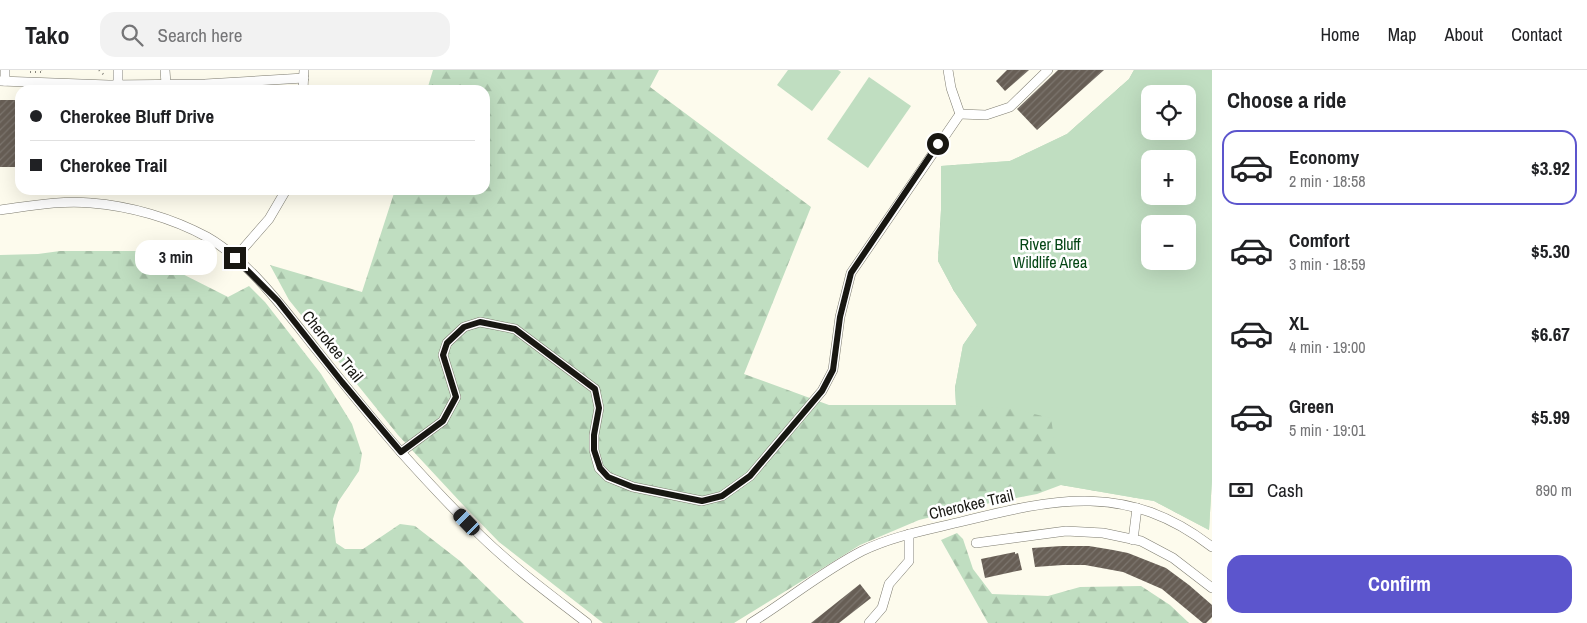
<!DOCTYPE html>
<meta charset="utf-8">
<style>
body{margin:0;font-family:"Archivo Narrow",sans-serif;background:#f2f2f2;color:#202124;height:100vh;display:flex;flex-direction:column;font-size:19px;white-space:nowrap}
*{box-sizing:border-box;margin:0}
p{font-size:16px;color:#757577}
.icon{flex:none;width:28px;height:28px;fill:none;stroke:currentColor;stroke-width:2;stroke-linecap:round;stroke-linejoin:round}
.map{position:relative;flex:1;overflow:hidden}
.sheet{display:flex;flex-direction:column;background:#fff;width:375px}
.sheet>*{flex:none}
.hud{position:absolute;left:15px;top:15px;width:475px;height:110px;border-radius:15px;box-shadow:0 5px 20px #0002;display:grid;align-content:center;height:110px;padding:0 15px;background:#fff}
.fabs{position:absolute;left:1141px;top:15px;display:grid;gap:10px}
.fabs a{display:grid;place-items:center;width:55px;height:55px;border-radius:10px;background:#fff;box-shadow:0 5px 20px #0002;font-size:25px}
.end{position:absolute;width:22px;height:22px;margin:-11px;border:6px solid #181712;background:#fff;box-shadow:0 0 0 2px #fff}
.from{border-radius:50%}
.bubble{position:absolute;height:35px;border-radius:15px;background:#fff;box-shadow:0 5px 20px #0002;font-size:16px;font-weight:700;line-height:35px;text-align:center}
.car{position:absolute;width:15px;height:30px;margin:-15px -8px;border-radius:6px;box-shadow:0 0 4px 1px #0007;background:linear-gradient(#222 24%,#8ab4d8 0 40%,#222 0 76%,#8ab4d8 0 86%,#222 0)}
.hud b{display:flex;align-items:center;gap:18px;height:48px;font-size:19px}
.hud b+b{border-top:1px solid #e0e0e0}
.hud i{width:12px;height:12px;background:#202124}
ul{padding:0;list-style:none}
li{display:flex;align-items:center;gap:15px;height:75px;margin:0 10px 8px;padding:0 5px;border:2px solid transparent;border-radius:15px}
li div{flex:1}
li b{display:block;font-size:19px}
li em{font-style:normal;font-weight:700}
li.active{border-color:#5c55cd}
li>.icon{width:45px;height:45px;stroke-width:1.5}
h2{padding:0 15px;font-size:22px;line-height:60px}
.pay{display:flex;align-items:center;gap:12px;height:55px;padding:0 15px;font-size:19px}
.pay p{margin-inline-start:auto}
.button{display:flex;gap:10px;margin-top:auto;padding:10px 15px}
.button a{flex:1;height:58px;border-radius:15px;background:#5c55cd;color:#fff;font-size:20px;font-weight:700;line-height:58px;text-align:center}
header{display:flex;align-items:center;gap:30px;box-sizing:border-box;height:70px;padding:0 25px;background:#fff;border-bottom:1px solid #e0e0e0}
header strong{font-size:24px}
nav{display:flex;gap:28px;margin-inline-start:auto;font-size:18px}
.search{width:350px;height:45px;background:#f2f2f2;display:flex;align-items:center;gap:12px;box-sizing:border-box;padding:0 18px;border-radius:15px;color:#757577;font-size:19px}
main{display:flex;flex:1;min-height:0}
.map>svg:first-child{display:block}
.forest{fill:url(#forest-firs);fill-rule:evenodd}
.park{fill:#c0dec1;fill-rule:evenodd}
.building{fill:url(#building-hatch)}
.lines{fill:none;stroke-linecap:round;stroke-linejoin:round}
.minor-casing{stroke:#7e7c70;stroke-width:10}
.path{stroke:#88867d;stroke-width:2;stroke-dasharray:1 4;stroke-linecap:butt}
.minor{stroke:#fff;stroke-width:9}
.route{stroke:#181712;stroke-width:6}
.labels{text-anchor:middle;dominant-baseline:central;stroke-width:5;stroke-linejoin:round;paint-order:stroke}
.park-label{font-size:16px;fill:#054615;stroke:#fff}
.street-label{font-size:16px;fill:#181712;stroke:#fff}
</style>
<header>
<strong>Tako</strong>
<div class="search"><svg class="icon" aria-label="search" viewBox="0 0 24 24"><circle cx="10" cy="10" r="6"/><path d="M15 15l6 6"/></svg>Search here</div>
<nav><a>Home</a><a>Map</a><a>About</a><a>Contact</a></nav>
</header>
<main>
<div class="map">
<svg width="1212" height="553" viewBox="0 0 1212 553">
<defs>
<pattern id="forest-firs" width="22" height="20" patternUnits="userSpaceOnUse" patternTransform="scale(1.25)"><rect width="22" height="20" fill="#c0dec1"/><path d="M5 1l3.5 6h-7zM16 11l3.5 6h-7z" fill="#a4bea5"/></pattern>
<pattern id="building-hatch" width="6" height="6" patternUnits="userSpaceOnUse" patternTransform="scale(1.25)"><rect width="6" height="6" fill="#675e55"/><path d="M-1 1l2-2M0 6l6-6M5 7l2-2" fill="none" stroke="#7c756e"/></pattern>
</defs>
<rect width="100%" height="100%" fill="#fdfbed"/>
<!-- forest -->
<g class="forest">
<path d="M433,0H659L650,17L811,137L744,304L829,335H956L955,318L963,275L977,255L954,221L938,191L941,140V96L1010,91L1067,64L1129,9L1134,0H1212V409L1209,460L1154,431L1061,415L1037,424L975,436L919,450L860,475L734,553H603L499,472L465,437L398,365L289,230L270,195L362,222L395,120H485V20H427ZM1150,24H1188V61H1150ZM1150,89H1188V126H1150ZM1150,154H1188V191H1150Z"/>
<polygon points="60,181 137,181 228,227 249,216 265,232 321,304 352,354 362,384 359,401 338,432 333,449 336,473 345,479 363,479 400,454 415,456 460,491 524,553 0,553 0,185 38,184"/>
<polygon points="957,463 963,469 973,499 992,524 1048,526 1080,517 1141,516 1170,535 1189,553 988,553 941,470"/>
</g>
<!-- park -->
<g class="park">
<polygon points="788,0 838,0 841,2 812,41 777,15"/>
<path d="M1134,0H1212V409L1209,460L1154,431L1061,415L1051,348L1013,339L956,335L955,318L963,275L977,255L954,221L938,191L941,140V96L1010,91L1067,64L1129,9ZM1150,24H1188V61H1150ZM1150,89H1188V126H1150ZM1150,154H1188V191H1150Z"/>
<polygon points="869,7 911,36 868,98 827,69"/>
</g>
<!-- building -->
<g class="building">
<polygon points="1007,0 1029,0 1005,21 996,11"/>
<polygon points="1058,0 1104,0 1037,60 1017,39"/>
<rect x="0" y="30" width="20" height="67"/>
<polygon points="1062,476 1089,476 1113,480 1128,483 1166,498 1189,515 1212,535 1212,547 1206,553 1203,553 1162,519 1123,502 1085,495 1063,495 1035,497 1032,478"/>
<polygon points="1015,482 1015,484 1018,483 1022,500 985,508 981,489"/>
<polygon points="860,514 871,528 839,553 811,553"/>
</g>
<g class="lines">
<defs>
<g id="minor">
<polyline points="118,0 118,15"/>
<polyline points="165,0 166,14"/>
<polyline points="948,0 951,18 960,44"/>
<polyline points="0,11 109,15 205,14 304,8"/>
<polyline points="5,11 5,0"/>
<polyline points="303,20 304,0"/>
<polyline points="960,44 986,45 1010,37 1048,0"/>
<path d="M0,140C30,136 61,130 91,133C130,136 172,148 207,167C249,191 285,240 315,278C343,313 371,348 400,381C425,409 454,440 481,466C514,498 551,525 587,553"/>
<polyline points="235,188 269,149 286,120"/>
<polyline points="401,382 443,351 456,327 443,285 447,273 464,257 480,252 515,259 595,319 599,338 594,365 594,380 599,398 608,407 633,417 702,431 722,426 750,406 822,321 833,300 840,247 851,203 960,44"/>
<polyline points="1133,470 1137,438"/>
<polyline points="976,473 1066,461 1103,463 1141,471 1173,488 1212,518"/>
<path d="M751,553C788,530 823,501 862,481C893,466 927,460 960,452C1056,428 1128,412 1212,477"/>
<polyline points="869,553 882,538 889,514 909,491 909,464"/>
</g>
</defs>
<!-- minor casing -->
<use href="#minor" class="minor-casing"/>
<!-- path -->
<g class="path">
<polyline points="99,0 104,5"/>
<polyline points="30,2 43,2 42,0"/>
</g>
<!-- minor -->
<use href="#minor" class="minor"/>
</g>
<g class="lines">
<!-- route -->
<polyline class="route" points="235,188 278,231 342,312 401,382 443,351 456,327 443,285 447,273 464,257 480,252 515,259 595,319 599,338 594,365 594,380 600,398 608,407 633,417 702,431 722,426 750,406 822,321 833,300 840,247 851,203 938,74"/>
</g>
<g class="labels">
<!-- park labels -->
<g class="park-label">
<text x="1050" y="174">River Bluff<tspan x="1050" dy="18">Wildlife Area</tspan></text>
</g>
<!-- street labels -->
<g class="street-label">
<text transform="translate(333 276) rotate(51)">Cherokee Trail</text>
<text transform="translate(971 434) rotate(-13)">Cherokee Trail</text>
</g>
</g>
</svg>
<div class="fabs">
<a><svg class="icon" aria-label="locate" viewBox="0 0 24 24"><circle cx="12" cy="12" r="6"/><path d="M12 2v4M12 18v4M2 12h4M18 12h4"/></svg></a>
<a>+</a>
<a>−</a>
</div>
<i class="end from" style="left:938px;top:74px"></i>
<i class="end" style="left:235px;top:188px"></i>
<div class="bubble" style="left:135px;top:170px;width:82px">3 min</div>
<i class="car" style="left:467px;top:452px;rotate:316deg"></i>
<div class="hud">
<b><i class="from"></i>Cherokee Bluff Drive</b>
<b><i></i>Cherokee Trail</b>
</div>
</div>
<section class="sheet">
<h2>Choose a ride</h2>
<ul>
<li class="active"><svg class="icon" aria-label="car" viewBox="0 0 24 24"><path d="M5 17H2v-5l4-1 3-4h7l3 4 3 1v5h-3M9 17h6M6 11h13"/><circle cx="7" cy="17" r="2"/><circle cx="17" cy="17" r="2"/></svg><div><b>Economy</b><p>2 min · 18:58</p></div><em>$3.92</em></li>
<li><svg class="icon" aria-label="car" viewBox="0 0 24 24"><path d="M5 17H2v-5l4-1 3-4h7l3 4 3 1v5h-3M9 17h6M6 11h13"/><circle cx="7" cy="17" r="2"/><circle cx="17" cy="17" r="2"/></svg><div><b>Comfort</b><p>3 min · 18:59</p></div><em>$5.30</em></li>
<li><svg class="icon" aria-label="car" viewBox="0 0 24 24"><path d="M5 17H2v-5l4-1 3-4h7l3 4 3 1v5h-3M9 17h6M6 11h13"/><circle cx="7" cy="17" r="2"/><circle cx="17" cy="17" r="2"/></svg><div><b>XL</b><p>4 min · 19:00</p></div><em>$6.67</em></li>
<li><svg class="icon" aria-label="car" viewBox="0 0 24 24"><path d="M5 17H2v-5l4-1 3-4h7l3 4 3 1v5h-3M9 17h6M6 11h13"/><circle cx="7" cy="17" r="2"/><circle cx="17" cy="17" r="2"/></svg><div><b>Green</b><p>5 min · 19:01</p></div><em>$5.99</em></li>
</ul>
<div class="pay"><svg class="icon" aria-label="cash" viewBox="0 0 24 24"><path d="M3 7h18v10H3z"/><circle cx="12" cy="12" r="2"/></svg>Cash<p>890 m</p></div>
<div class="button"><a>Confirm</a></div>
</section>
</main>
